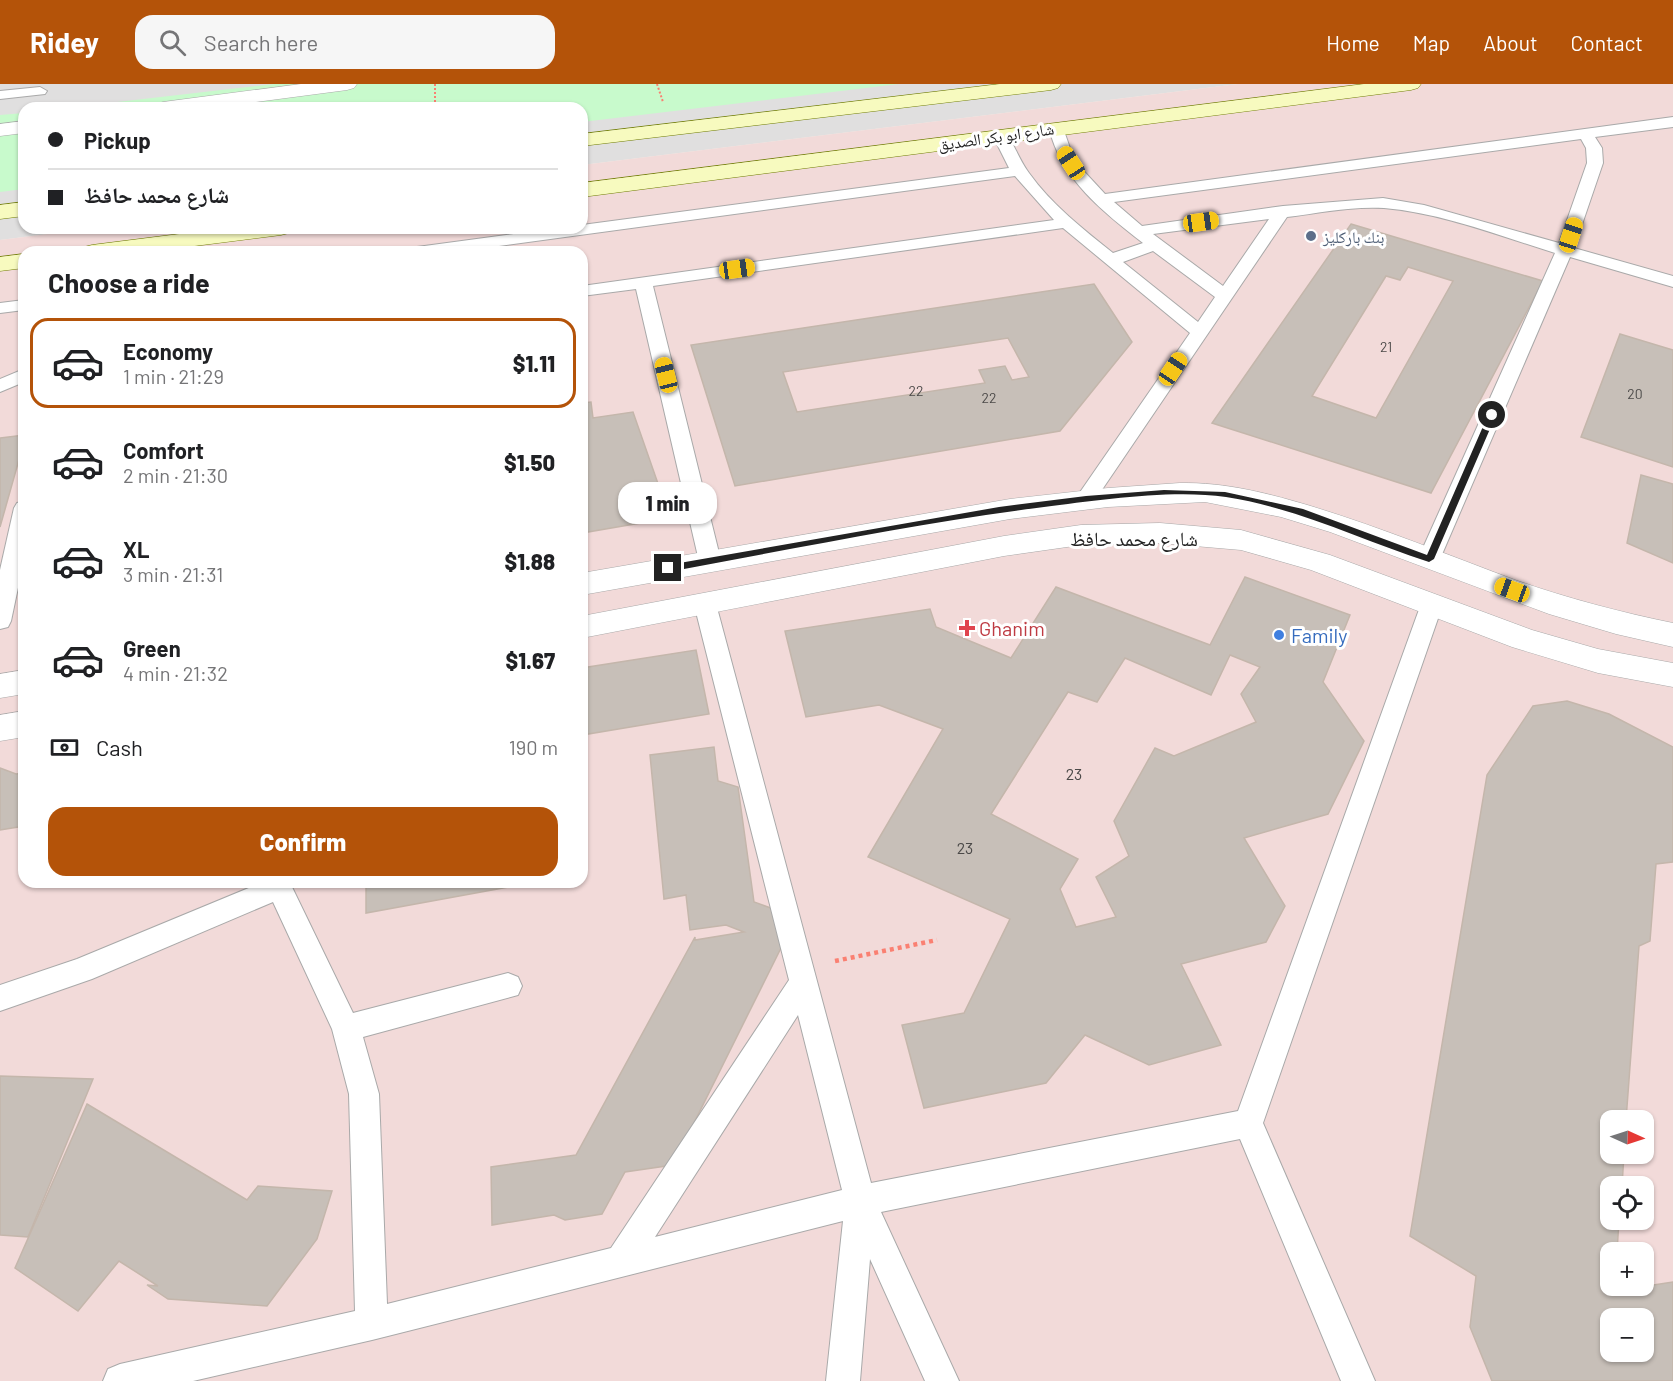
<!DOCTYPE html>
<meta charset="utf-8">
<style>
body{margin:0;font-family:Barlow,"Noto Naskh Arabic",sans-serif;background:#f6f6f6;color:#202124;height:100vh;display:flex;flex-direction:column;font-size:22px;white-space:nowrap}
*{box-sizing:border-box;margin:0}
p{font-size:20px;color:#757577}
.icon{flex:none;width:33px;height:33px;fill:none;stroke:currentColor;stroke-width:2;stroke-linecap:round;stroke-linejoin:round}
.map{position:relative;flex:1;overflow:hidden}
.sheet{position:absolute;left:18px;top:162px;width:570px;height:642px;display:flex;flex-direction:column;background:#fff;border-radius:18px;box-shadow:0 2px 4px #0004}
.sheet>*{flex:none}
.top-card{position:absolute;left:18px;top:18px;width:570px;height:132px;border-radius:18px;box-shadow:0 2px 4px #0004;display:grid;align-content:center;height:132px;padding:0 30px;background:#fff}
.needle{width:39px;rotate:93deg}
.buttons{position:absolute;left:1600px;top:1026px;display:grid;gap:12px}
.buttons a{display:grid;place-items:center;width:54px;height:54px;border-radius:12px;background:#fff;box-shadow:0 2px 4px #0004;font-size:30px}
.end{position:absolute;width:27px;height:27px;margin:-14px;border:8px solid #222;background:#fff;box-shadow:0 0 0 3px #fff}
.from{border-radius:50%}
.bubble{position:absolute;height:42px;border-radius:18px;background:#fff;box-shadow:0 2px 4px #0004;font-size:20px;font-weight:800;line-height:42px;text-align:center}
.car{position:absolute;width:18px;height:36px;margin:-18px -9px;border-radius:8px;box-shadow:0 0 4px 2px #0007;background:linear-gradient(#f5c518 24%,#345 0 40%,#f5c518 0 76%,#345 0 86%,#f5c518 0)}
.top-card b{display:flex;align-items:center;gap:21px;height:57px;font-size:22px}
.top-card b+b{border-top:2px solid #e0e0e0}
.top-card i{width:15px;height:15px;background:#202124}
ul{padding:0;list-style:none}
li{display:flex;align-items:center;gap:18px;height:90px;margin:0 12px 9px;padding:0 18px;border:3px solid transparent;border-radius:18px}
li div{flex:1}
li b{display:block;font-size:22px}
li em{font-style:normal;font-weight:800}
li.current{border-color:#b45309}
li>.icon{width:54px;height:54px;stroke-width:1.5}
h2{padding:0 30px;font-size:27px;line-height:72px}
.pay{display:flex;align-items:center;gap:15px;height:66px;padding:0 30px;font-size:22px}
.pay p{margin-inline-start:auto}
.cta{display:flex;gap:12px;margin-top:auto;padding:12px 30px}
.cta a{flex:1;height:69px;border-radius:18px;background:#b45309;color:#fff;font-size:24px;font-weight:800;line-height:69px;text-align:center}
header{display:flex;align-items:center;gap:36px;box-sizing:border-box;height:84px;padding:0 30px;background:#b45309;color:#fff}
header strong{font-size:28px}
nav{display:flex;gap:33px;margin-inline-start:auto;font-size:21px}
.search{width:420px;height:54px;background:#f6f6f6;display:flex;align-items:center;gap:15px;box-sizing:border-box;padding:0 21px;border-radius:18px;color:#757577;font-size:22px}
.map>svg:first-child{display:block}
.residential{fill:#e0dfdf}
.commercial{fill:#f2dad9;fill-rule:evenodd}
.park{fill:#c8facc}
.building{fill:#c7bfb8;stroke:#c4b6ab;stroke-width:1.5;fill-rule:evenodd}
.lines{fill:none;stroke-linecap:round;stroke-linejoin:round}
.service-casing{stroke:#a9a9a9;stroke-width:2}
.minor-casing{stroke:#a9a9a9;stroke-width:1}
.tertiary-casing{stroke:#a9a9a9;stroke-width:1}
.secondary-casing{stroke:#707d05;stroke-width:1}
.path-far1{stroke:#fa8072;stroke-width:2;stroke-dasharray:2 2;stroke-linecap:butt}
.path{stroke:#fa8072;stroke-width:4.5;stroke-dasharray:4 4;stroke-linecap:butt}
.service{fill:#fff;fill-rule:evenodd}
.minor{fill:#fff;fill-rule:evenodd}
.tertiary{fill:#fff;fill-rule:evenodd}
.secondary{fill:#f7fabf;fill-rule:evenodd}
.route{fill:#222}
.service-dot{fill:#5c6f8a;stroke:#fff;stroke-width:2}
.health-dot{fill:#e0444e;stroke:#fff;stroke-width:2}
.shop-dot{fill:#3f7fe0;stroke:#fff;stroke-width:2}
.labels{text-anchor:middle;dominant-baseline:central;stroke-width:6;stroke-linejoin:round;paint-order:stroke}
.far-number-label{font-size:14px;fill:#4b4948}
.far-street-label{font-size:16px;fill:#222;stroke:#fff}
.far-service-label{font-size:16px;fill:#4e5e75;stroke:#fff;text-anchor:start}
.number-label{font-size:16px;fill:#4b4948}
.street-label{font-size:20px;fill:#222;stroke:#fff}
.health-label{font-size:20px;fill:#be3a42;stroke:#fff;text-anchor:start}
.shop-label{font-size:20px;fill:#366cbe;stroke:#fff;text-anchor:start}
</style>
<header>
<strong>Ridey</strong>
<div class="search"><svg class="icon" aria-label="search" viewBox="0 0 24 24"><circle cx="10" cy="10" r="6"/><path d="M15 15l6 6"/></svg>Search here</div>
<nav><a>Home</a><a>Map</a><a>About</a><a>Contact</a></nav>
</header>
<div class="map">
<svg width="1673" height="1297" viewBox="0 0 1673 1297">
<rect width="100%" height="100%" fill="#f2efe9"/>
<!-- residential -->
<polygon class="residential" points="0,0 1238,0 582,81 582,24 24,24 24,144 95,144 0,156"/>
<!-- commercial -->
<path class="commercial" d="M1238,0H1673V1297H0V156L95,144H582V81ZM24,168H582V798H24ZM1611,1036H1644V1070H1611ZM1611,1102H1644V1136H1611ZM1611,1168H1644V1202H1611ZM1611,1234H1644V1268H1611Z"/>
<!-- park -->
<g class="park">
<polygon points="274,0 899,0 582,38 582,24 65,24"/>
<polygon points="24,29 24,105 0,108 0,31"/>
</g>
<!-- building -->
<g class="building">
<path d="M1351,140L1543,197L1431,409L1212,339ZM1408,183L1453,197L1376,334L1312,312L1386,192L1400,196Z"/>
<path d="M1094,200L1132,258L1060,347L735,402L691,261ZM1008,254L1029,293L1012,296L1005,282L979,286L985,299L797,328L783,288Z"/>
<polygon points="1620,250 1673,266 1673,383 1581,353"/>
<polygon points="591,318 593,334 633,328 670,434 582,449 582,319"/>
<polygon points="24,351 24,358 0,443 0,354"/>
<polygon points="1641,391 1673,400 1673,479 1627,459"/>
<path d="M1245,493L1350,531L1323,598L1364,657L1328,730L1244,754L1285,822L1266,858L1181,880L1221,961L1149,981L1085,951L1046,999L924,1024L902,941L964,929L1010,835L868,773L943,645L879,621L806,633L785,547L930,525L936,543L1011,574L1056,503L1210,561ZM1230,571L1260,583L1241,610L1256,638L1174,672L1155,664L1114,737L1129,772L1096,793L1116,833L1076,843L1060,805L1078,775L991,730L1068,608L1097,618L1125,574L1211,611Z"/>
<polygon points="696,566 709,630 582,651 582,584"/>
<path d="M1567,617L1609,630L1673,663V778L1656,780L1650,857L1639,862L1626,1036H1611V1070H1624L1622,1102H1611V1136H1619L1617,1168H1611V1202H1615L1614,1207L1673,1198V1297H1492L1470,1243L1476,1192L1410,1152L1487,691L1533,622ZM1611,1234H1644V1268H1611Z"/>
<polygon points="714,663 718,697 738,703 754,818 782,828 786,854 673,1081 625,1088 602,1130 565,1136 554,1131 492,1141 491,1083 576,1071 695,853 695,856 744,848 726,841 690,846 686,811 664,815 650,671"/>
<polygon points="0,684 16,690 24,689 24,742 0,746"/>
<polygon points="366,798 536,798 366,829"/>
<polygon points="0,992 93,995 28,1153 0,1151"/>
<polygon points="87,1020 247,1116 258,1102 332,1107 317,1155 267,1222 168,1215 147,1201 158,1202 119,1177 78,1227 15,1184"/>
</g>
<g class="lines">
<defs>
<g id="service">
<polygon points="40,3 47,7 45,10 0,15 0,7"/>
<path d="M1673,33V43L1595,53L1602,64L1603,79L1574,164L1673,192V203L1570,173L1440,475L1437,480L1429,483L1421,480L1418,475L1555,169C1500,152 1442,129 1384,124C1352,122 1319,129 1287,133L1093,419L1086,421L1079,419L1076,414L1190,249L1063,144L653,202L721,477L718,482L710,485L702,482L699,477L636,205L582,212V202L1054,136L1015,92L455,168H408L411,164L417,163L558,144H582V141L1009,84L993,52L1001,47L1006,49C1015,62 1020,77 1029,89C1052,121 1083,145 1113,169L1143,159C1103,128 1061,95 1049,44L1052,41H1062L1071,67L1080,83L1105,110ZM1581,55L1586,64L1587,79L1559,159L1424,121L1383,114L1283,122L1142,142L1114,118ZM1269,135L1223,202L1153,150ZM1153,167L1215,213L1198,238L1123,178Z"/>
<polygon points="24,216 24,226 0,229 0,219"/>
<polygon points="24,285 24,298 0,308 0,295"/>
<polygon points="24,417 24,475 11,537 8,543 0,545 0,486 14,424 17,419"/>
<path d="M705,512L713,514L716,520L871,1099L1238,1027L1421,520L1424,514L1432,512L1440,514L1443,520L1263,1039L1375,1297H1341L1240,1055L881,1128L959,1297H925L870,1175L860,1297H826L843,1137L372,1256L193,1297H103L108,1285L120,1280L355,1227L349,1010L332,945L273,818L92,895L0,927V901L77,875L263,798H292V803L353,929L508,889L518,893L522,902L518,911L363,953L379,1010L387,1220L611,1164L789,896L694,520L697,514ZM798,931L842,1106L655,1153Z"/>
</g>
<g id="minor">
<polygon points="301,0 357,0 354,4 347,6 210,24 153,24 156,20 163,18"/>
<polygon points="24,37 24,49 0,52 0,40"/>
</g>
<g id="tertiary">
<path d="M1180,399C1226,398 1271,410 1314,423C1382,444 1448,471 1515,496C1567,514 1619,528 1673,539V563L1616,550L1549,530L1330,448L1281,433L1205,418L1108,423L1010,435L582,511V489L1010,415L1108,404Z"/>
<polygon points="1160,439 1241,446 1330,471 1532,546 1598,565 1673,579 1673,603 1598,589 1512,563 1311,486 1241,466 1160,459 1081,461 1004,472 582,554 582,532 1004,452 1081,441"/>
<polygon points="24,586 24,610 0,614 0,590"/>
<polygon points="24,627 24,653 0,657 0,631"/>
</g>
<g id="secondary">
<polygon points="1000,0 1061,0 1058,4 1051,6 582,62 582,50"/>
<polygon points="1364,0 1421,0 1418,4 1411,6 582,113 582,99"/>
<polygon points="24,118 24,132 0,135 0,121"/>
<polygon points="227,144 292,144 289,149 281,151 147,168 80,168 84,163 92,161"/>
<polygon points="24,170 24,184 0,187 0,173"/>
</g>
</defs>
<!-- service casing -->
<use href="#service" class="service-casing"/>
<!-- minor casing -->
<use href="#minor" class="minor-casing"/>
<!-- tertiary casing -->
<use href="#tertiary" class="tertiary-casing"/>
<!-- secondary casing -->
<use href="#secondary" class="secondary-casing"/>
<!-- path-far1 -->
<g class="path-far1">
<polyline points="435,0 435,24"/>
<polyline points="657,0 663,18"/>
</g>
<!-- path -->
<polyline class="path" points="835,877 937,856"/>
<!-- service -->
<use href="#service" class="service"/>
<!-- minor -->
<use href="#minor" class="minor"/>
<!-- tertiary -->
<use href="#tertiary" class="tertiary"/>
<!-- secondary -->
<use href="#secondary" class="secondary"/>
</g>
<!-- route -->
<path class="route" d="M1492,328L1496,331L1434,475L1429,478C1361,456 1297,424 1226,413C1173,405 1098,416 1044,423C918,439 793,465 668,488L663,484L668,481L999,423L1086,412L1164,406L1225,408L1303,425L1427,471L1488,331Z"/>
<!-- markers -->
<circle class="service-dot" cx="1311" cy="152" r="6"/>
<path class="health-dot" d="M964 535h6v6h6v6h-6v6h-6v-6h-6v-6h6z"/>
<circle class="shop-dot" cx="1279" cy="551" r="6"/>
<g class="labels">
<!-- far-number labels -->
<g class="far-number-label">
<text x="1386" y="262">21</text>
<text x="916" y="306">22</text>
<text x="1635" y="309">20</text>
<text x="989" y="313">22</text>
</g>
<!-- far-street labels -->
<g class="far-street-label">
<text transform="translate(996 52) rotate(-8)">شارع ابو بكر الصديق</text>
</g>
<!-- far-service labels -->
<g class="far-service-label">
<text x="1323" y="152">بنك باركليز</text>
</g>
<!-- number labels -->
<g class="number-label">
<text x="1074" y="689">23</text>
<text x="965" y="763">23</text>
</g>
<!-- street labels -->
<g class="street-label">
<text x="1134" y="454">شارع محمد حافظ</text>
</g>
<!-- health labels -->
<g class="health-label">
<text x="979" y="544">Ghanim</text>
</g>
<!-- shop labels -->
<g class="shop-label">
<text x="1291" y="551">Family</text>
</g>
</g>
</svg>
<div class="buttons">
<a><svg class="needle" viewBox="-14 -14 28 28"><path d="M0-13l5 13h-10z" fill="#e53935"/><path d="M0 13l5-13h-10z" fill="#757577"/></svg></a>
<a><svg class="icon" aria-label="locate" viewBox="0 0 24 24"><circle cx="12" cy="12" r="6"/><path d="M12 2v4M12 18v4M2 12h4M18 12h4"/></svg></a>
<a>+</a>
<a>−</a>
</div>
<i class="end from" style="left:1492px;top:331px"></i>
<i class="end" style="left:668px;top:484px"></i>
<div class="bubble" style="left:618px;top:398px;width:99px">1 min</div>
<i class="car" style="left:1071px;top:79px;rotate:327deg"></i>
<i class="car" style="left:1201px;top:138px;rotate:82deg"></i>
<i class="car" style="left:1571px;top:151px;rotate:18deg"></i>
<i class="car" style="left:737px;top:185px;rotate:82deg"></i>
<i class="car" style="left:1173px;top:285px;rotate:34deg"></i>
<i class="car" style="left:666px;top:291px;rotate:346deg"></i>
<i class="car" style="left:1512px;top:506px;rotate:290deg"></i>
<div class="top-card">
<b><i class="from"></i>Pickup</b>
<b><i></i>شارع محمد حافظ</b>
</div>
<section class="sheet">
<h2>Choose a ride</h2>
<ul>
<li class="current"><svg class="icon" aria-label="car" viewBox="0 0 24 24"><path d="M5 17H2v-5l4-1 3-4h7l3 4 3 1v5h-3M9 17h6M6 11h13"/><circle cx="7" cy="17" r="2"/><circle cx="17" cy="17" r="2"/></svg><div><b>Economy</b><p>1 min · 21:29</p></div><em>$1.11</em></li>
<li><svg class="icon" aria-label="car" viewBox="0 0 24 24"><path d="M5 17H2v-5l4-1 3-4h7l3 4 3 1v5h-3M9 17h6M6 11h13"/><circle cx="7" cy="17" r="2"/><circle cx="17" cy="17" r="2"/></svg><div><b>Comfort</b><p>2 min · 21:30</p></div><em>$1.50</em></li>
<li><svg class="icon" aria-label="car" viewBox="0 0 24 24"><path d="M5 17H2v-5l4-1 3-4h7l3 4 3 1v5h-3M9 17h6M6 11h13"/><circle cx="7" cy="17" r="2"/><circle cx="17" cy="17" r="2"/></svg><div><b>XL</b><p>3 min · 21:31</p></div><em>$1.88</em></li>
<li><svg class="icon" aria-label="car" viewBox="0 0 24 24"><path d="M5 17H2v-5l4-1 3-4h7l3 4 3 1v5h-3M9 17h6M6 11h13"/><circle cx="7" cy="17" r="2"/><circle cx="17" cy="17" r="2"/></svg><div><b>Green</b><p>4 min · 21:32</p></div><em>$1.67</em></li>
</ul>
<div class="pay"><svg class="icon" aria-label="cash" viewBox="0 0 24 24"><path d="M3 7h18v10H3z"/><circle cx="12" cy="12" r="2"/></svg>Cash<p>190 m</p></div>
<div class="cta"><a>Confirm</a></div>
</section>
</div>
